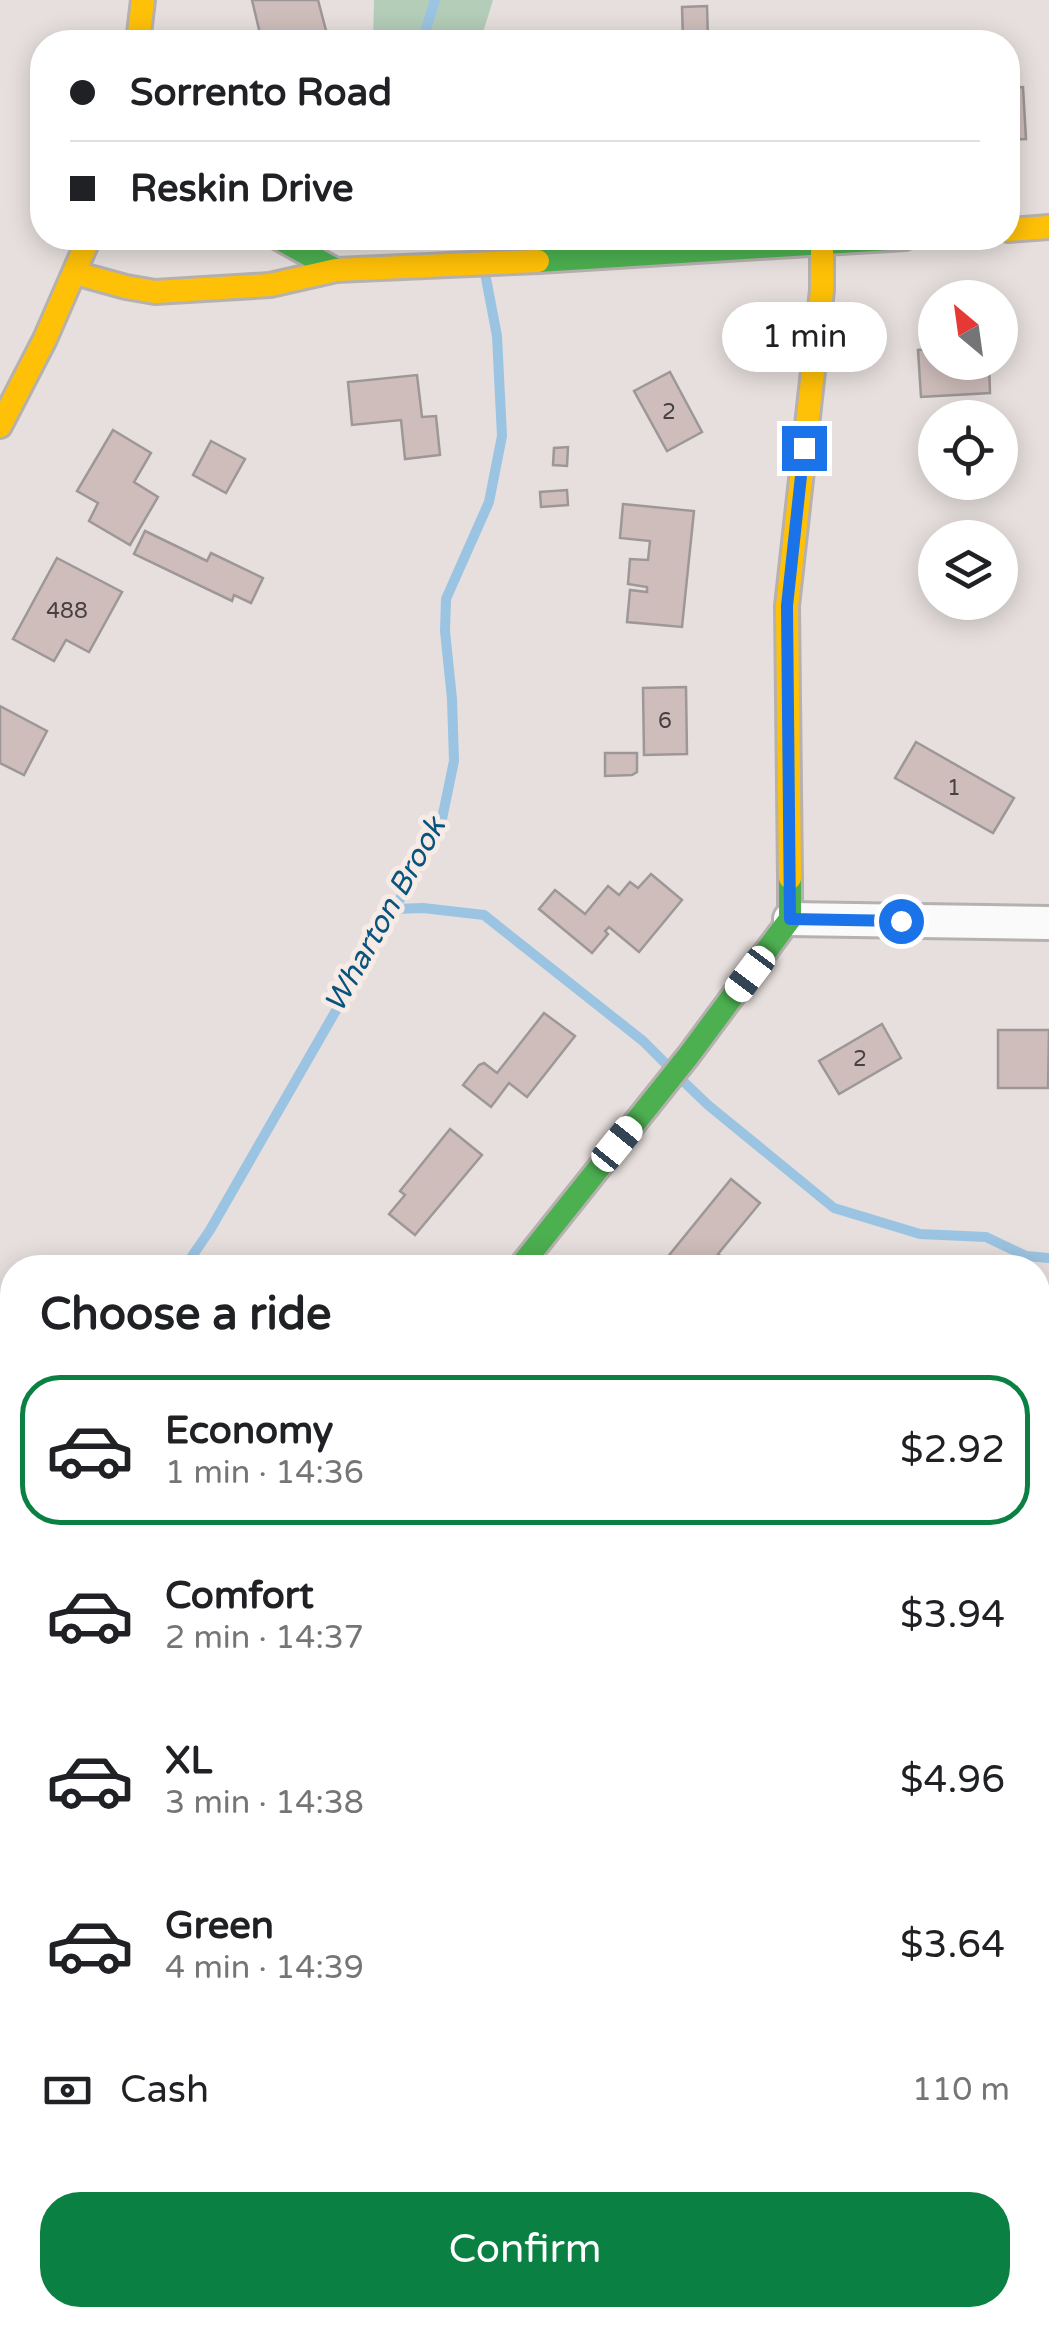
<!DOCTYPE html>
<meta charset="utf-8">
<style>
body{margin:0;font-family:"Varela Round",sans-serif;background:#f6f6f6;color:#202124;height:100vh;display:flex;flex-direction:column;font-size:38px;white-space:nowrap}
*{box-sizing:border-box;margin:0}
p{font-size:32px;color:#757577}
.icon{flex:none;width:55px;height:55px;fill:none;stroke:currentColor;stroke-width:2;stroke-linecap:round;stroke-linejoin:round}
.map{position:relative;flex:1;overflow:hidden}
.drawer{position:absolute;left:0px;top:1255px;width:1050px;height:1072px;display:flex;flex-direction:column;background:#fff;border-radius:40px 40px 0 0;box-shadow:0 5px 25px #0003}
.drawer>*{flex:none}
.hud{position:absolute;left:30px;top:30px;width:990px;height:220px;border-radius:40px;box-shadow:0 5px 25px #0003;display:grid;align-content:center;height:220px;padding:0 40px;background:#fff}
.needle{width:65px;rotate:331deg}
.fabs{position:absolute;left:918px;top:280px;display:grid;gap:20px}
.fabs a{display:grid;place-items:center;width:100px;height:100px;border-radius:50%;background:#fff;box-shadow:0 5px 25px #0003;font-size:50px}
.end{position:absolute;width:45px;height:45px;margin:-22px;border:12px solid #1a73e8;background:#fff;box-shadow:0 0 0 5px #fff}
.from{border-radius:50%}
.bubble{position:absolute;height:70px;border-radius:35px;background:#fff;box-shadow:0 5px 25px #0003;font-size:32px;font-weight:600;line-height:70px;text-align:center}
.car{position:absolute;width:30px;height:60px;margin:-30px -15px;border-radius:12px;box-shadow:0 0 8px 2px #0007;background:linear-gradient(#fff 24%,#345 0 40%,#fff 0 76%,#345 0 86%,#fff 0)}
.hud b{display:flex;align-items:center;gap:35px;height:95px;font-size:38px}
.hud b+b{border-top:2px solid #e0e0e0}
.hud i{width:25px;height:25px;background:#202124}
ul{padding:0;list-style:none}
li{display:flex;align-items:center;gap:30px;height:150px;margin:0 20px 15px;padding:0 20px;border:5px solid transparent;border-radius:40px}
li div{flex:1}
li b{display:block;font-size:38px}
li em{font-style:normal;font-weight:600}
li.active{border-color:#0b8043}
li>.icon{width:90px;height:90px;stroke-width:1.5}
h2{padding:0 40px;font-size:45px;line-height:120px}
.pay{display:flex;align-items:center;gap:25px;height:110px;padding:0 40px;font-size:38px}
.pay p{margin-inline-start:auto}
.cta{display:flex;gap:20px;margin-top:auto;padding:20px 40px}
.cta a{flex:1;height:115px;border-radius:40px;background:#0b8043;color:#fff;font-size:40px;font-weight:600;line-height:115px;text-align:center}
.map>svg:first-child{display:block}
.green{fill:#b3cdb8}
.lines{fill:none;stroke-linecap:round;stroke-linejoin:round}
.stream{stroke:#9bc4e2;stroke-width:10}
.building{fill:#cebdbb;stroke:#9d9897;stroke-width:2.5}
.street-casing{stroke:#b6b1af;stroke-width:38}
.fast-casing{stroke:#b6b1af;stroke-width:28}
.slow-casing{stroke:#b6b1af;stroke-width:28}
.street{stroke:#fbfafa;stroke-width:32}
.fast{stroke:#4caf50;stroke-width:22}
.slow{stroke:#ffc107;stroke-width:22}
.route{stroke:#1a73e8;stroke-width:12}
.labels{text-anchor:middle;dominant-baseline:central;stroke-width:10;stroke-linejoin:round;paint-order:stroke}
.number-label{font-size:22px;fill:#47403e}
.water-label{font-size:30px;font-style:italic;fill:#07557e;stroke:#f8ebe6}
</style>
<div class="map">
<svg width="1049" height="2327" viewBox="0 0 1049 2327">
<rect width="100%" height="100%" fill="#e6dfdd"/>
<!-- green -->
<g class="green">
<polygon points="374,0 493,0 480,42 373,42"/>
<polygon points="12,1374 12,2119 0,2143 0,1390"/>
</g>
<g class="lines">
<!-- stream -->
<g class="stream">
<polyline points="427,42 426,29 435,0"/>
<polyline points="394,909 423,908 484,915 643,1041 668,1066"/>
<polyline points="684,1082 708,1105 834,1208 920,1234 986,1237 1026,1256 1049,1258"/>
<polyline points="184,1268 210,1230 416,871 442,819 454,761 452,699 445,631 446,599 489,502 502,436 497,336 485,273"/>
<polyline points="0,1756 12,1733"/>
<polyline points="1038,1759 1049,1721"/>
<polyline points="1038,1877 1049,1885"/>
</g>
</g>
<!-- building -->
<g class="building">
<polygon points="252,0 318,0 329,42 262,42"/>
<polygon points="707,6 708,39 683,40 682,7"/>
<polygon points="1023,87 1026,139 1008,140 1008,88"/>
<polygon points="935,349 935,362 989,362 990,393 921,397 918,350"/>
<polygon points="670,372 702,432 667,451 634,391"/>
<polygon points="417,375 422,417 436,416 440,455 405,459 401,420 352,425 348,382"/>
<polygon points="113,430 151,453 134,482 158,497 130,545 89,521 98,503 77,491"/>
<polygon points="211,441 245,459 226,493 193,475"/>
<polygon points="568,447 567,466 553,465 554,448"/>
<polygon points="567,490 568,505 541,507 540,492"/>
<polygon points="623,504 694,511 682,627 627,622 630,590 647,592 647,587 628,584 630,559 648,560 650,541 620,538"/>
<polygon points="145,531 207,561 211,553 263,578 251,603 234,595 232,601 134,554"/>
<polygon points="57,558 122,592 89,652 66,640 54,661 13,639"/>
<polygon points="686,687 687,754 644,755 643,688"/>
<polygon points="0,706 47,731 24,775 0,763"/>
<polygon points="916,742 1014,798 993,833 895,778"/>
<polygon points="605,753 637,753 637,772 632,775 605,776"/>
<polygon points="651,874 682,900 639,952 609,927 605,931 608,934 592,953 539,909 555,890 585,914 608,886 619,895 630,882 638,888"/>
<polygon points="544,1013 575,1036 527,1097 509,1083 491,1107 463,1085 479,1065 484,1063 497,1073"/>
<polygon points="882,1024 901,1058 839,1094 819,1061"/>
<polygon points="998,1030 1049,1030 1048,1088 998,1088"/>
<polygon points="450,1129 482,1155 415,1235 389,1214 405,1195 400,1191"/>
<polygon points="731,1179 760,1203 718,1254 736,1268 666,1268 662,1264"/>
<polygon points="1049,1427 1049,1470 1038,1470 1038,1428"/>
<polygon points="33,2315 55,2315 64,2321 68,2315 104,2315 113,2322 110,2327 34,2327 28,2323"/>
<polygon points="667,2315 712,2315 713,2327 668,2327"/>
</g>
<g class="lines">
<defs>
<g id="street">
<polyline points="790,919 1049,923"/>
<polyline points="1038,1576 1049,1577"/>
<polyline points="829,2315 829,2327"/>
<polyline points="215,2327 221,2315"/>
</g>
<g id="fast">
<polyline points="278,238 336,270"/>
<polyline points="538,261 905,238"/>
<polyline points="519,1268 689,1055 790,919 790,878"/>
</g>
<g id="slow">
<polyline points="138,42 143,0"/>
<polyline points="1008,230 1049,227"/>
<polyline points="75,273 126,287 155,292 270,285 336,270 538,261"/>
<polyline points="0,426 45,339 89,238"/>
<polyline points="790,878 787,606 822,290 822,244"/>
</g>
</defs>
<!-- street casing -->
<use href="#street" class="street-casing"/>
<!-- fast casing -->
<use href="#fast" class="fast-casing"/>
<!-- slow casing -->
<use href="#slow" class="slow-casing"/>
<!-- street -->
<use href="#street" class="street"/>
<!-- fast -->
<use href="#fast" class="fast"/>
<!-- slow -->
<use href="#slow" class="slow"/>
</g>
<g class="lines">
<!-- route -->
<polyline class="route" points="804,448 787,606 790,919 901,921"/>
</g>
<g class="labels">
<!-- number labels -->
<g class="number-label">
<text x="669" y="412">2</text>
<text x="67" y="611">488</text>
<text x="665" y="721">6</text>
<text x="954" y="788">1</text>
<text x="860" y="1059">2</text>
</g>
<!-- water labels -->
<g class="water-label">
<text transform="translate(385 915) rotate(-61)">Wharton Brook</text>
</g>
</g>
</svg>
<div class="fabs">
<a><svg class="needle" viewBox="-14 -14 28 28"><path d="M0-13l5 13h-10z" fill="#e53935"/><path d="M0 13l5-13h-10z" fill="#757577"/></svg></a>
<a><svg class="icon" aria-label="locate" viewBox="0 0 24 24"><circle cx="12" cy="12" r="6"/><path d="M12 2v4M12 18v4M2 12h4M18 12h4"/></svg></a>
<a><svg class="icon" aria-label="layers" viewBox="0 0 24 24"><path d="M12 4l9 5-9 5-9-5zM3 14l9 5 9-5"/></svg></a>
</div>
<i class="end from" style="left:901px;top:921px"></i>
<i class="end" style="left:804px;top:448px"></i>
<div class="bubble" style="left:722px;top:302px;width:165px">1 min</div>
<i class="car" style="left:750px;top:974px;rotate:217deg"></i>
<i class="car" style="left:617px;top:1144px;rotate:39deg"></i>
<div class="hud">
<b><i class="from"></i>Sorrento Road</b>
<b><i></i>Reskin Drive</b>
</div>
<section class="drawer">
<h2>Choose a ride</h2>
<ul>
<li class="active"><svg class="icon" aria-label="car" viewBox="0 0 24 24"><path d="M5 17H2v-5l4-1 3-4h7l3 4 3 1v5h-3M9 17h6M6 11h13"/><circle cx="7" cy="17" r="2"/><circle cx="17" cy="17" r="2"/></svg><div><b>Economy</b><p>1 min · 14:36</p></div><em>$2.92</em></li>
<li><svg class="icon" aria-label="car" viewBox="0 0 24 24"><path d="M5 17H2v-5l4-1 3-4h7l3 4 3 1v5h-3M9 17h6M6 11h13"/><circle cx="7" cy="17" r="2"/><circle cx="17" cy="17" r="2"/></svg><div><b>Comfort</b><p>2 min · 14:37</p></div><em>$3.94</em></li>
<li><svg class="icon" aria-label="car" viewBox="0 0 24 24"><path d="M5 17H2v-5l4-1 3-4h7l3 4 3 1v5h-3M9 17h6M6 11h13"/><circle cx="7" cy="17" r="2"/><circle cx="17" cy="17" r="2"/></svg><div><b>XL</b><p>3 min · 14:38</p></div><em>$4.96</em></li>
<li><svg class="icon" aria-label="car" viewBox="0 0 24 24"><path d="M5 17H2v-5l4-1 3-4h7l3 4 3 1v5h-3M9 17h6M6 11h13"/><circle cx="7" cy="17" r="2"/><circle cx="17" cy="17" r="2"/></svg><div><b>Green</b><p>4 min · 14:39</p></div><em>$3.64</em></li>
</ul>
<div class="pay"><svg class="icon" aria-label="cash" viewBox="0 0 24 24"><path d="M3 7h18v10H3z"/><circle cx="12" cy="12" r="2"/></svg>Cash<p>110 m</p></div>
<div class="cta"><a>Confirm</a></div>
</section>
</div>
